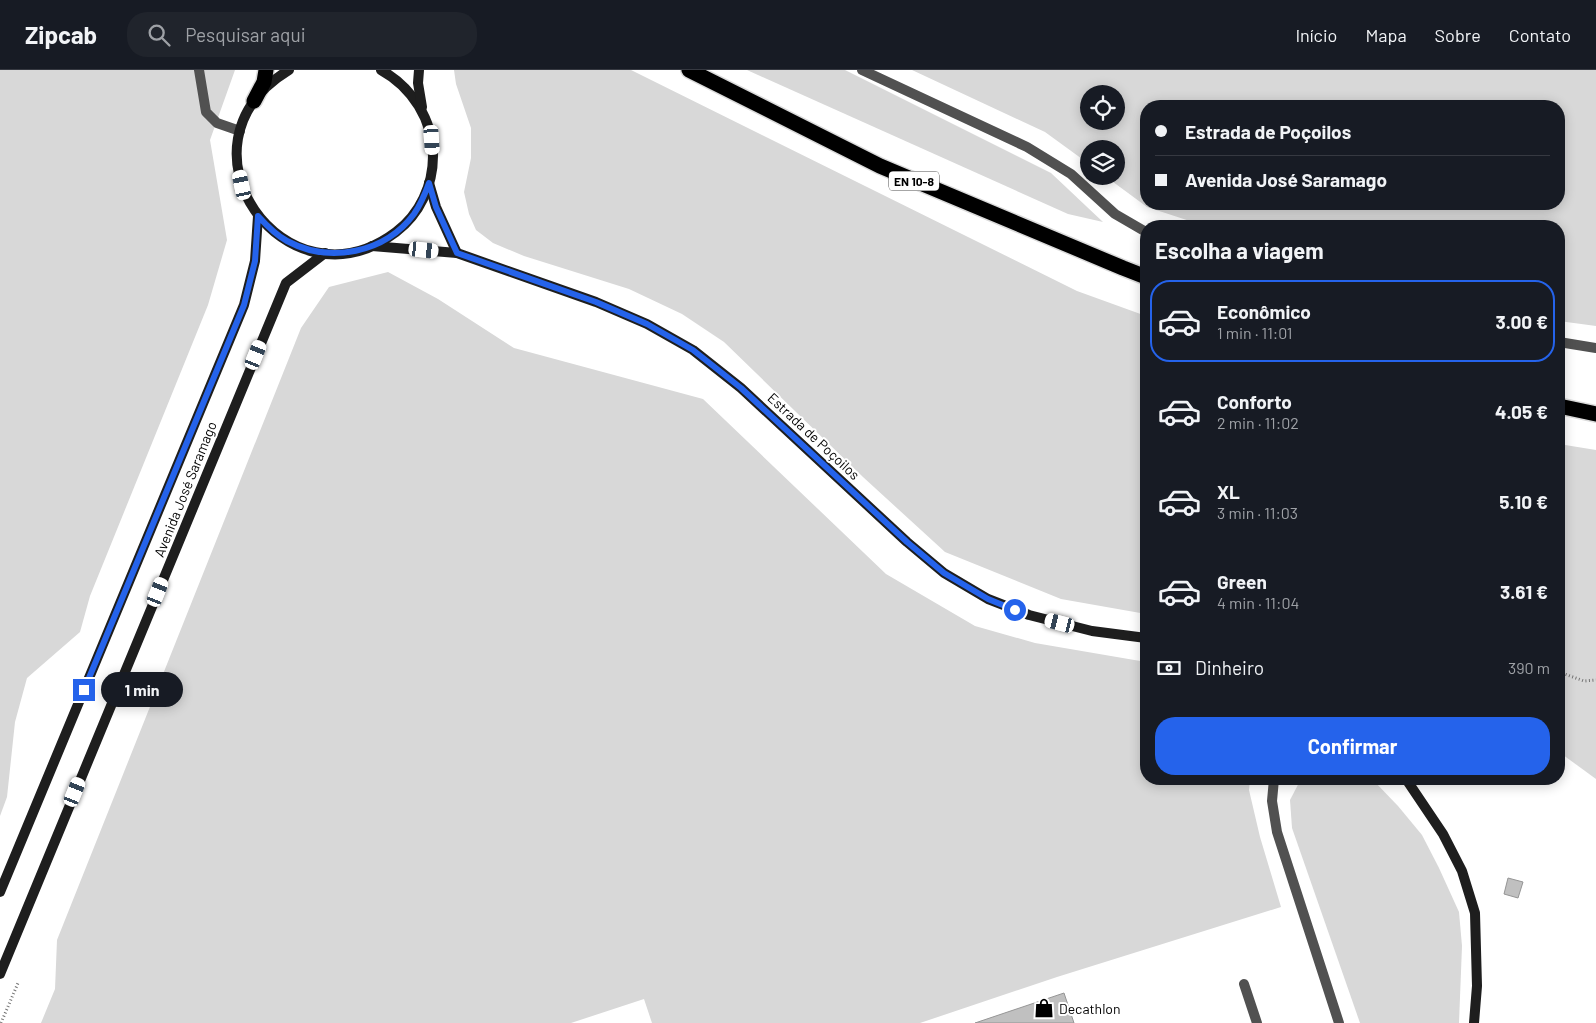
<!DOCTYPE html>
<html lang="pt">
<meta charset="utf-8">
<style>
body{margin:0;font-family:Barlow,sans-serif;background:#20242c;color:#f1f3f6;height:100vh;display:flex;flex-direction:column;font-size:19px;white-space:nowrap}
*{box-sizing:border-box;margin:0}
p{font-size:16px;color:#9ea1a6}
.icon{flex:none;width:28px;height:28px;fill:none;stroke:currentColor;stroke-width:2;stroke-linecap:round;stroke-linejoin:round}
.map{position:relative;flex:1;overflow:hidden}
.details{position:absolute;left:1140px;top:150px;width:425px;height:565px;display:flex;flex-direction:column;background:#171b24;border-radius:20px;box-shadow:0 2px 12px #0003}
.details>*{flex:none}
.top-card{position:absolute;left:1140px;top:30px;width:425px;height:110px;border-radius:20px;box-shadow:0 2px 12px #0003;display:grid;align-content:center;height:110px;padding:0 15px;background:#171b24}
.buttons{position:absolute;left:1080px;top:15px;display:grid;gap:10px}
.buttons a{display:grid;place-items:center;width:45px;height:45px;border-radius:50%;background:#171b24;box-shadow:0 2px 12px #0003;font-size:25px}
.end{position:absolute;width:22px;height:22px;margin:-11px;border:6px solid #2563eb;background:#fff;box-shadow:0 0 0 2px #fff}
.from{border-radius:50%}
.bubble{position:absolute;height:35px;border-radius:18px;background:#171b24;box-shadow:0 2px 12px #0003;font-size:16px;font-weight:700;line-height:35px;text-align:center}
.car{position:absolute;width:15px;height:30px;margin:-15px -8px;border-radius:6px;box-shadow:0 0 4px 1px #0007;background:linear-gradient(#fff 24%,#345 0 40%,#fff 0 76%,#345 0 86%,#fff 0)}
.top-card b{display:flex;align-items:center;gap:18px;height:48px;font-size:19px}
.top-card b+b{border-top:1px solid #363941}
.top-card i{width:12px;height:12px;background:#f1f3f6}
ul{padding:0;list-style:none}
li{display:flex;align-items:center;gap:15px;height:82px;margin:0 10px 8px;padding:0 5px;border:2px solid transparent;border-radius:20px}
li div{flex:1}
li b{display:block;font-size:19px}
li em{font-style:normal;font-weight:700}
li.active{border-color:#2563eb}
li>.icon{width:45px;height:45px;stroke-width:1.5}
h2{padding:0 15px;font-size:22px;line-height:60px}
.pay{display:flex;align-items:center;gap:12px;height:55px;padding:0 15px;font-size:19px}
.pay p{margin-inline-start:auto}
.primary-button{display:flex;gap:10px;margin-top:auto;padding:10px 15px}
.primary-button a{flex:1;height:58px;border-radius:20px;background:#2563eb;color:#fff;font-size:20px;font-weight:700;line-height:58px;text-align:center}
header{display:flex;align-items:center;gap:30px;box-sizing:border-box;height:70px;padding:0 25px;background:#171b24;border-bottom:1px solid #363941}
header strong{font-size:24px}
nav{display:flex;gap:28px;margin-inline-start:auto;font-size:18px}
.search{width:350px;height:45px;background:#20242c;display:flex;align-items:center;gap:12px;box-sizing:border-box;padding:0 18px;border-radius:20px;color:#9ea1a6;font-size:19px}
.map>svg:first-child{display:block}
.green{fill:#d8d8d8;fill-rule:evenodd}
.building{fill:#c0c0c0;stroke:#959595}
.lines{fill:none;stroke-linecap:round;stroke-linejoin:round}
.highway-casing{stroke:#dbdbdb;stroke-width:18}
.path{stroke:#737373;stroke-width:3;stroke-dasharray:1 2.5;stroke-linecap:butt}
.lane{stroke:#515151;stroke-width:10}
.street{stroke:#515151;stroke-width:10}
.secondary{stroke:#1e1e1e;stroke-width:10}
.highway{stroke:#000;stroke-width:15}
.route{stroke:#2563eb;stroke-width:6}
.labels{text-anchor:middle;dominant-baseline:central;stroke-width:4;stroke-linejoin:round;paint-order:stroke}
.shield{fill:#fff;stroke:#4c4c4c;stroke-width:1}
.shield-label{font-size:12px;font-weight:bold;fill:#000}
.street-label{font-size:14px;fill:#000;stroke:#fff}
.poi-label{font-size:14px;fill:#000;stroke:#fff;text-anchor:start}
</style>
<header>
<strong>Zipcab</strong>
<div class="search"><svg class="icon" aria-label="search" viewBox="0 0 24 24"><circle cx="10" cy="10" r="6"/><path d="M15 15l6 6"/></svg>Pesquisar aqui</div>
<nav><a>Início</a><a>Mapa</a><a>Sobre</a><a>Contato</a></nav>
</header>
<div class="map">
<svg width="1596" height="953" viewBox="0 0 1596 953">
<rect width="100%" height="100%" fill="#fff"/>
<!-- green -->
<g class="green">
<polygon points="0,0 235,0 210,70 227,170 208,235 90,526 80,562 27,608 15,652 7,727 0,746"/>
<polygon points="454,0 631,0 1077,221 1146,246 1146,544 1061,529 945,482 863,407 724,272 682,244 629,219 524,186 493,173 476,160 469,144 464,122 471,88 471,58 456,14"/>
<polygon points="747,0 845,0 1051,103 1103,152 1068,144"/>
<path d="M912,0H1596V256L1559,251V156H1205L1147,137L1105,106H1116V79H1089V94L1045,62ZM1089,24H1116V51H1089ZM1146,36H1559V134H1146Z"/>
<polygon points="388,202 438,229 514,278 703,329 886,504 975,556 1035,573 1146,592 1146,709 1250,709 1249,720 1260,767 1281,837 1057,907 920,953 652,953 644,929 571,953 41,953 55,919 57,870 301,258 329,217"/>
<polygon points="1559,374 1596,380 1596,709 1559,682"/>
<polygon points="1301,709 1372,709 1398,736 1422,765 1439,798 1459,842 1462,876 1459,953 1360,953 1292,758 1290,730"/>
</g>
<!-- building -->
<g class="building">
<polygon points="1508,808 1523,812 1518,828 1504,824"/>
<polygon points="1064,923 1074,953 975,953"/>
</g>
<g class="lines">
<defs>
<g id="highway">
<polyline points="689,0 880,96 1123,198 1146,207"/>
<polyline points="254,31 264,12 266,0"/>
<polyline points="1559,336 1596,344"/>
</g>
</defs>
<!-- highway casing -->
<use href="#highway" class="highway-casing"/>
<!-- path -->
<g class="path">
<polyline points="1559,602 1584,611 1596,610"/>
<polyline points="1,953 18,913"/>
</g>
<!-- lane -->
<g class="lane">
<polyline points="199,0 206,42 217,53 240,61"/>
<polyline points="1274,709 1272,731 1277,762 1339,953"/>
<polyline points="1244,914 1257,953"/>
</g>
<!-- street -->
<g class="street">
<polyline points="862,0 1027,77 1071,104 1115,144 1146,162"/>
<polyline points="1559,272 1596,278"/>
</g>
<!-- secondary -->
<g class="secondary">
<path d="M289,0C165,75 286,245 396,162C420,144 433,115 433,86C433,50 412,17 381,0"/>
<polyline points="419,0 418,13 422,37"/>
<polyline points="429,113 436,137 457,183"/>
<polyline points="372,176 457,183 596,232 647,254 693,280 741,318 907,472 944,503 988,529 1029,545 1092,561 1146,568"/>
<polyline points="1406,709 1443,764 1462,801 1475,843 1477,916 1474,953"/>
<polyline points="0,822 244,235 255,191 258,146"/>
<polyline points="0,904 286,213 325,183"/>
</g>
<!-- highway -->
<use href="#highway" class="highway"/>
</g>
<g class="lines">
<!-- route -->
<path class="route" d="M84,620L244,235L255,191L258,146C267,156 276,165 287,171C330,194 385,183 414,144C421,134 425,124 429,113L436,137L457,183L596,232L647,254L693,280L741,318L907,472L944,503L988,529L1015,540"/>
</g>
<!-- icons -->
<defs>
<symbol id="shop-bare" viewBox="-9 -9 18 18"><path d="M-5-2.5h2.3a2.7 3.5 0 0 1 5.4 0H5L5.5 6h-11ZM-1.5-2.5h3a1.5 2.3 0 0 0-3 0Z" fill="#000" stroke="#fff" stroke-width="2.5" paint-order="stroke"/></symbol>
</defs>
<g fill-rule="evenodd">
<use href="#shop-bare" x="1030" y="924" width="28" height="28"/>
</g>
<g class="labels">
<!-- shield labels -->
<rect class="shield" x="889" y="101.5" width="50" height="19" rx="4"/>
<g class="shield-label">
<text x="914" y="111">EN 10-8</text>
</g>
<!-- street labels -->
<g class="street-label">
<text transform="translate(814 366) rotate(43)">Estrada de Poçoilos</text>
<text transform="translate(185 419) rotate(-68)">Avenida José Saramago</text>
</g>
<!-- poi labels -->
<g class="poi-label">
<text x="1059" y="938">Decathlon</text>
</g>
</g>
</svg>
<div class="buttons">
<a><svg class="icon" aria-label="locate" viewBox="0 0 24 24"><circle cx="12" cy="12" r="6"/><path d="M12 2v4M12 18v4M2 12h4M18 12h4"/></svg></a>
<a><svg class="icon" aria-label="layers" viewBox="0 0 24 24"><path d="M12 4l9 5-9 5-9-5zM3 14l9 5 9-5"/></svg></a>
</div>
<i class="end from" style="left:1015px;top:540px"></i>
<i class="end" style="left:84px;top:620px"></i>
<div class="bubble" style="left:101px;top:602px;width:82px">1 min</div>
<i class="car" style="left:432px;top:70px;rotate:176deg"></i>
<i class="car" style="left:242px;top:115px;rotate:348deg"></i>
<i class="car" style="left:424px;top:180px;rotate:96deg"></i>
<i class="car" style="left:256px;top:285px;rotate:22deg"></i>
<i class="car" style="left:158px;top:522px;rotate:22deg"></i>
<i class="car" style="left:1060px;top:553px;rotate:284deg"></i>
<i class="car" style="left:75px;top:722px;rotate:22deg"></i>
<div class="top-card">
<b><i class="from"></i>Estrada de Poçoilos</b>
<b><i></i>Avenida José Saramago</b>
</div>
<section class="details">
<h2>Escolha a viagem</h2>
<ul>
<li class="active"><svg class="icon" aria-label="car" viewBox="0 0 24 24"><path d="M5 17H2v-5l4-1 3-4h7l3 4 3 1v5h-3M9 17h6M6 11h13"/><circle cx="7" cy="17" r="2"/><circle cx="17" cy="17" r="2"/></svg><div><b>Econômico</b><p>1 min · 11:01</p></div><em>3.00 €</em></li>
<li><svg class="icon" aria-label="car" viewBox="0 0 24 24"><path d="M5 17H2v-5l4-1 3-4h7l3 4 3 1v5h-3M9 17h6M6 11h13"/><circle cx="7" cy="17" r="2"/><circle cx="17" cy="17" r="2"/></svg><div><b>Conforto</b><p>2 min · 11:02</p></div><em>4.05 €</em></li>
<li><svg class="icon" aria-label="car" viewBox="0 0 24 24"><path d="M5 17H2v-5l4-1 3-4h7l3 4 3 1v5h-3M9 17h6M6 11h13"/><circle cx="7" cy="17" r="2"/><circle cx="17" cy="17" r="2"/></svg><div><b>XL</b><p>3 min · 11:03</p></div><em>5.10 €</em></li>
<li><svg class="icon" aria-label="car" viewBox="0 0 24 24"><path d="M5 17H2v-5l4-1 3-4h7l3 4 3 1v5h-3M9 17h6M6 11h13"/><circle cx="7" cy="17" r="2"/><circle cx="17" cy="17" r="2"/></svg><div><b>Green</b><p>4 min · 11:04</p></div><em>3.61 €</em></li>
</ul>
<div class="pay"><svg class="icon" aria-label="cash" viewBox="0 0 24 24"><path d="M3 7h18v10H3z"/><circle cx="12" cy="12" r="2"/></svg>Dinheiro<p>390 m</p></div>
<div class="primary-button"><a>Confirmar</a></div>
</section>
</div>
